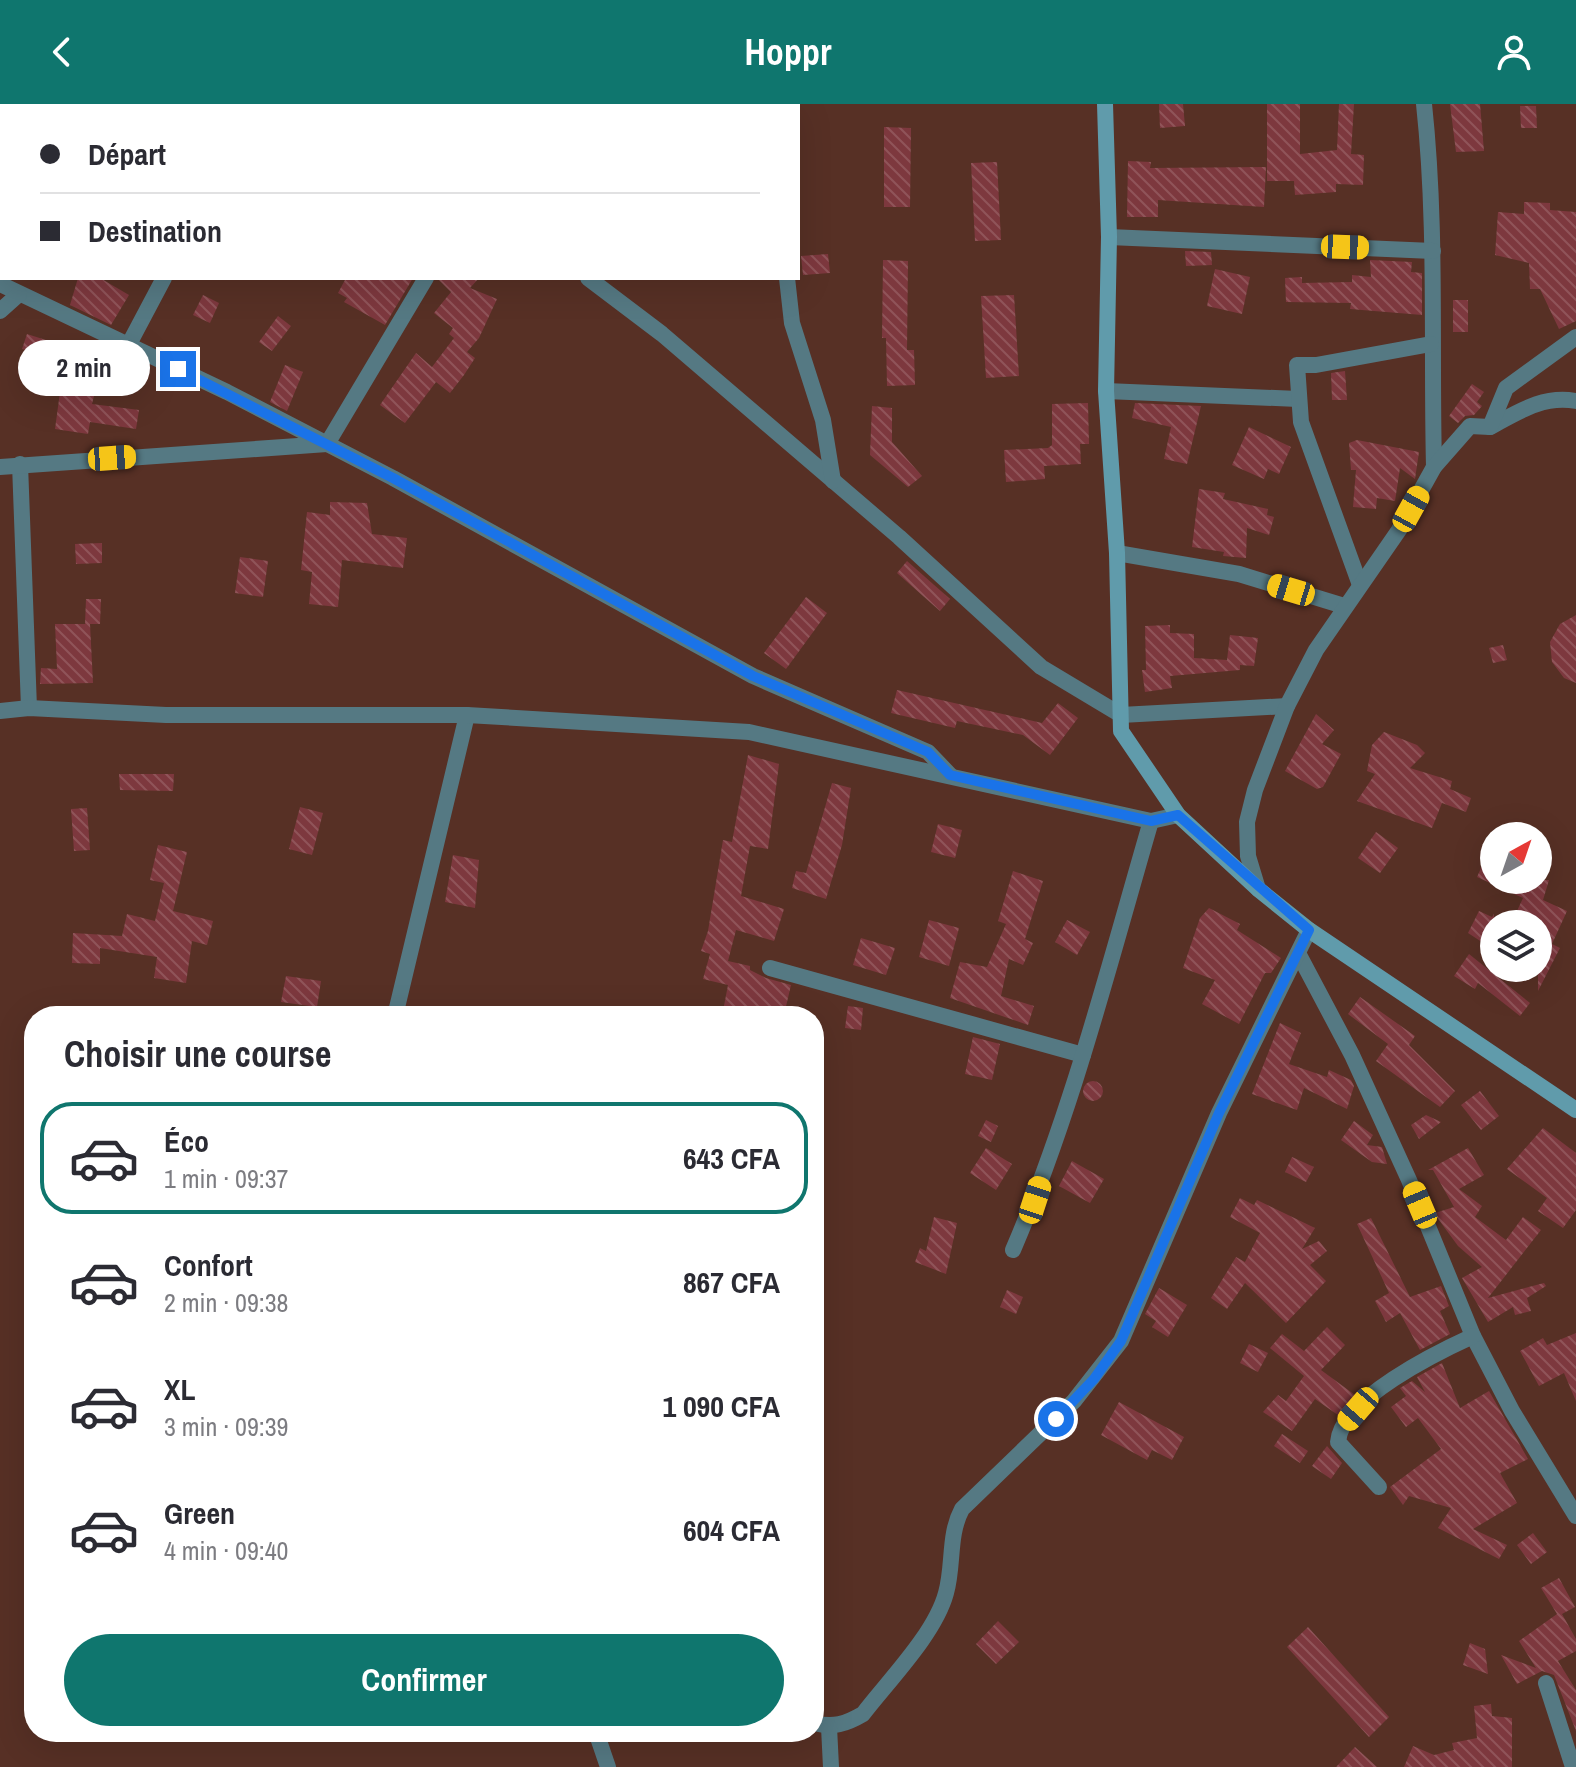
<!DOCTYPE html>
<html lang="fr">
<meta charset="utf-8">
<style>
body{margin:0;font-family:"Archivo Narrow",sans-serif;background:#f2f2f3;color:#2b2b33;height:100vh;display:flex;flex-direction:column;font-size:30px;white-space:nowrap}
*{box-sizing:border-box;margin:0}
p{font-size:26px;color:#7c7c81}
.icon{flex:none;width:44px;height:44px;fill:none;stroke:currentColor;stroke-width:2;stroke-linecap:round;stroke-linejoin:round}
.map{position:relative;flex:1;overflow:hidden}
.side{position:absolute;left:24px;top:902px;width:800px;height:736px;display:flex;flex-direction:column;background:#fff;border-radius:32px;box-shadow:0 8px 32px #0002}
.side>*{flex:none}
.guide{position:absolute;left:0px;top:0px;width:800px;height:176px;box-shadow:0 8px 32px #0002;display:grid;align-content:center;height:176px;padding:0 40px;background:#fff}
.needle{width:52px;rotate:40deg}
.fabs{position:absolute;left:1480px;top:718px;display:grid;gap:16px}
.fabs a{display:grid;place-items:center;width:72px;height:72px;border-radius:50%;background:#fff;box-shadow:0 8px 32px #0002;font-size:40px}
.end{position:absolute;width:36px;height:36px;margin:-18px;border:10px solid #1a73e8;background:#fff;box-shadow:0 0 0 4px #fff}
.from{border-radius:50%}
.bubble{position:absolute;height:56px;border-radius:28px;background:#fff;box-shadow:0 8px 32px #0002;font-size:26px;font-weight:700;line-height:56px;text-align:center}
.car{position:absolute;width:24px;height:48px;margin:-24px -12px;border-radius:10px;box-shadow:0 0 6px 2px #0007;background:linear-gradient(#f5c518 24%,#345 0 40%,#f5c518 0 76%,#345 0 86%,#f5c518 0)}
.guide b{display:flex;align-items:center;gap:28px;height:76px;font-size:30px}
.guide b+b{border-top:2px solid #e1e1e2}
.guide i{width:20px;height:20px;background:#2b2b33}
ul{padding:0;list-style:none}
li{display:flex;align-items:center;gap:24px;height:112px;margin:0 16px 12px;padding:0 24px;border:4px solid transparent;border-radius:32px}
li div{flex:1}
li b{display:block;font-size:30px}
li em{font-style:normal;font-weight:700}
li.current{border-color:#0f766e}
li>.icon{width:72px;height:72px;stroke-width:1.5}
h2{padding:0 40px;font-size:36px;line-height:96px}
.button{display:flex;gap:16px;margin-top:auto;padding:16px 40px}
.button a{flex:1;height:92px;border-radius:48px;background:#0f766e;color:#fff;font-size:32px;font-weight:700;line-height:92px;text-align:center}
header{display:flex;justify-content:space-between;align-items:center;height:104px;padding:0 40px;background:#0f766e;color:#fff;font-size:36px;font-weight:700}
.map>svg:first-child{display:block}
.building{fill:url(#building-back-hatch)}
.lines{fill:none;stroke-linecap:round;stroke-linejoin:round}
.minor{stroke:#557983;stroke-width:16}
.tertiary{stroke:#557983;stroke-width:16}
.secondary{stroke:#609bab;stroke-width:16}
.route{stroke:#1a73e8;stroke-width:10}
</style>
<header><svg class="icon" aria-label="back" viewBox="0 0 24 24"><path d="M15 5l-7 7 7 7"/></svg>Hoppr<svg class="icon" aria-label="person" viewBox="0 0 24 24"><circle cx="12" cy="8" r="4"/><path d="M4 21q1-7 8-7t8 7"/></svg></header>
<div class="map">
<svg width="1576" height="1663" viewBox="0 0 1576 1663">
<defs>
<pattern id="building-back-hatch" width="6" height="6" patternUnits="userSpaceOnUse" patternTransform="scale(2)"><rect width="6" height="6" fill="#7d383e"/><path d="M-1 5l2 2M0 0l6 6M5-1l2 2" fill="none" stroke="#905459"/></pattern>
</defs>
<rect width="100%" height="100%" fill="#573025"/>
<!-- building -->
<g class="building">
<polygon points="1159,0 1183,0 1185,22 1160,24"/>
<polygon points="1267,0 1300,0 1300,50 1337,46 1339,0 1354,0 1351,50 1364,51 1363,81 1336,80 1336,88 1295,91 1294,77 1267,77"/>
<polygon points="1450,0 1480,0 1484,47 1456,48"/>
<polygon points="1520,2 1536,2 1537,24 1521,24"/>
<polygon points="884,23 911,24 910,103 884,103"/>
<polygon points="1128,57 1151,58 1150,64 1266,63 1264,103 1158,96 1158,113 1127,113"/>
<polygon points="997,58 1001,136 975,137 971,59"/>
<polygon points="1524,98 1550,99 1550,106 1576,108 1576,217 1559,225 1540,185 1530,185 1529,159 1495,151 1498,108 1524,110"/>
<polygon points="1185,147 1211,148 1212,161 1186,162"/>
<polygon points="828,150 830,169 803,171 801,152"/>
<polygon points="883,156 908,157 907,246 914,246 915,281 887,282 886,234 882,234"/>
<polygon points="1370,156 1412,158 1411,168 1422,169 1422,211 1350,205 1351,199 1286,198 1285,174 1302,173 1302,179 1352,178 1352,171 1371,173"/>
<polygon points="1215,165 1250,173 1242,210 1207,202"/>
<polygon points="78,174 100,174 129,191 111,221 70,201"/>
<polygon points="346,174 413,174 385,221 344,198 347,194 338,189"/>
<polygon points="437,174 479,174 470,184 497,195 479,234 467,248 475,254 464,271 450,289 436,278 405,319 380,301 416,249 432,263 454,234 449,230 453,224 434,209 451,188"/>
<polygon points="203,191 219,199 210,219 193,211"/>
<polygon points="1014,191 1019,272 986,274 981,192"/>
<rect x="1453" y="196" width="15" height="32"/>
<polygon points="278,212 291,222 272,247 259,238"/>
<polygon points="27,230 49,237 45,252 22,245"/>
<polygon points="285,261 303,268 287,307 270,298"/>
<polygon points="1345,267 1347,296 1332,296 1331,269"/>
<polygon points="1472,280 1484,288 1477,298 1482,302 1474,311 1465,312 1458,319 1449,312"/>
<polygon points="60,288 94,292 92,300 139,306 136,325 90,318 88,330 55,325"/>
<polygon points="1088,299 1089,340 1080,340 1081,360 1044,362 1045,375 1006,378 1004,346 1048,344 1052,341 1052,300"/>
<polygon points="1135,299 1201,302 1187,360 1164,355 1171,323 1132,314"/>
<polygon points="872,302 892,304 892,338 922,372 908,383 870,351"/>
<polygon points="1249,323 1291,343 1279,370 1268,365 1264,375 1232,361"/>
<polygon points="1357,336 1419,348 1415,375 1400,364 1395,397 1377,394 1376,405 1353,403 1356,366 1351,366 1349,339"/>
<polygon points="1199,385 1225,389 1223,395 1268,405 1267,411 1274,413 1269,431 1247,424 1246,454 1223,452 1224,448 1192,443"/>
<polygon points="330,398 367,399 372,430 407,434 403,464 342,456 338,503 309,500 312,468 301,466 307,408 330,411"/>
<polygon points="102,439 102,459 76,460 75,440"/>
<polygon points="240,453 268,457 263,493 235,489"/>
<polygon points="907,457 950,495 940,507 897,469"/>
<polygon points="806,493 827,509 786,565 764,549"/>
<polygon points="86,495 101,495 100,520 90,520 93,579 40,580 41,564 57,565 55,520 85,520"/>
<polygon points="1576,511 1576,579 1564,574 1552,558 1550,538 1560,520"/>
<polygon points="1170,521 1170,529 1194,530 1194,554 1227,556 1230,531 1258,534 1254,562 1240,561 1240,566 1170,572 1172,584 1145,588 1142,566 1146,566 1145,522"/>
<polygon points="1503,541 1507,556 1493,559 1489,544"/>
<polygon points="897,586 1042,619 1058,599 1078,614 1050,651 1023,631 957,617 955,624 891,609"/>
<polygon points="1316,610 1334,626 1322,640 1341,650 1323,683 1317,685 1285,667"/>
<polygon points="1384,628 1417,641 1425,649 1410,664 1452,677 1450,685 1471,694 1466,708 1442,699 1432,724 1357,697 1375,670 1367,667 1372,641"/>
<polygon points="748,651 779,660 768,745 750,742 741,792 784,805 774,837 736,826 728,857 750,862 750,866 766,874 791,881 784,911 767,908 767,912 722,912 728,881 703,875 710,850 701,847 708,827 723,736 732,738"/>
<polygon points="119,670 174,670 173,687 120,686"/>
<polygon points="832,679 851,684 842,741 826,795 792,784 796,767 806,769"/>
<polygon points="300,703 323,709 312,751 289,745"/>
<polygon points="87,704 90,746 74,747 71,705"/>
<polygon points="938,720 962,726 955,754 931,748"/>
<polygon points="1376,728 1398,744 1380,769 1358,754"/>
<polygon points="1494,735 1494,776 1549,776 1543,796 1567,807 1552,840 1560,844 1538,887 1538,820 1511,820 1523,794 1477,773"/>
<polygon points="158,741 187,748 173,807 213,817 207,841 192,837 186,879 154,874 157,853 100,844 100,860 72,859 73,829 122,832 127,810 155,817 164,779 150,776"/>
<polygon points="453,751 479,756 475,804 445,798"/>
<polygon points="1013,767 1043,777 1025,835 1033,839 1023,861 1009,855 1001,892 1034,902 1028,921 950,894 960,858 987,863 1006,820 998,817"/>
<polygon points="1209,804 1240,820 1237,826 1281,854 1271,869 1265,869 1239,920 1202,900 1215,876 1183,864 1200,814"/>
<polygon points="1479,807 1492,813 1494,810 1494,846 1468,829"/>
<polygon points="929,816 959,824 949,862 919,853"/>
<polygon points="1067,816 1090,828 1077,851 1055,838"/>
<polygon points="861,834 895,844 886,871 853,861"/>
<polygon points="1469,850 1530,899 1520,912 1478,879 1475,885 1454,872"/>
<polygon points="286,872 321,877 317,903 281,898"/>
<polygon points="1360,893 1415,932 1409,941 1455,987 1440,1003 1376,957 1388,940 1348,910"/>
<polygon points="848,902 863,904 861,926 845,924"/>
<polygon points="1280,919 1301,929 1289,960 1327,973 1329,966 1351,976 1354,982 1347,1005 1304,984 1297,1006 1252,990"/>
<polygon points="973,933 1000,940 992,976 965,970"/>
<circle cx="1093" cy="987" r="10"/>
<polygon points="1480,987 1499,1012 1481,1026 1461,1001"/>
<polygon points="1426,1011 1441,1018 1419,1035 1411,1021"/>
<polygon points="986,1016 998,1022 991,1038 978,1032"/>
<polygon points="1354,1017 1373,1031 1367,1041 1382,1043 1387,1060 1372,1058 1341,1036"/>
<polygon points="1543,1024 1576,1049 1576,1106 1563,1124 1538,1107 1547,1094 1507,1065"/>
<polygon points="986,1044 1012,1060 996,1086 970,1069"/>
<polygon points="1468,1044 1484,1071 1459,1085 1482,1102 1475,1113 1506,1136 1523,1113 1541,1126 1488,1194 1544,1179 1546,1182 1527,1194 1531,1207 1515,1211 1513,1203 1488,1218 1462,1174 1482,1163 1458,1142 1436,1112 1435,1109 1454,1103 1433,1066 1428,1066"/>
<polygon points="1292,1053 1314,1063 1306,1078 1285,1068"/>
<polygon points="1072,1057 1104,1075 1090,1099 1059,1082"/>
<polygon points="1240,1094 1254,1101 1257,1096 1315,1124 1302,1145 1319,1137 1327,1147 1310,1161 1326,1177 1286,1219 1245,1179 1227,1205 1211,1194 1236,1153 1245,1158 1260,1129 1230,1113"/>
<polygon points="934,1113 957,1119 946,1170 915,1158 920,1144 926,1147"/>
<polygon points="1371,1114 1410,1193 1441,1182 1449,1202 1440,1207 1450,1230 1420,1246 1400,1209 1386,1218 1375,1197 1389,1189 1357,1120"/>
<polygon points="1159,1184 1187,1201 1168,1233 1152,1223 1156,1217 1145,1210"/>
<polygon points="1007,1186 1023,1193 1016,1210 1000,1203"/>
<polygon points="1327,1223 1345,1241 1321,1266 1355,1291 1338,1311 1315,1295 1292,1327 1263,1308 1278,1291 1286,1297 1304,1272 1270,1244 1282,1230 1304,1247"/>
<polygon points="1576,1229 1576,1297 1564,1269 1539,1282 1520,1247 1543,1234 1547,1241"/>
<polygon points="1249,1240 1268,1249 1258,1268 1240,1259"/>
<polygon points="1442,1259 1460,1304 1489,1287 1528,1355 1500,1369 1517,1399 1473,1425 1507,1441 1499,1455 1438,1424 1451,1404 1409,1392 1403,1401 1390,1383 1441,1345 1418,1314 1406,1323 1391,1303 1406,1292 1400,1284 1412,1277 1425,1288 1417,1273"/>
<polygon points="1119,1298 1184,1333 1172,1356 1152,1346 1147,1356 1101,1331"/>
<polygon points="1282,1330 1308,1347 1300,1359 1274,1342"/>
<polygon points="1327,1342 1342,1359 1331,1375 1312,1362"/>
<polygon points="1533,1429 1547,1448 1531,1460 1517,1441"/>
<polygon points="1559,1474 1575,1503 1562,1510 1576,1535 1576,1547 1558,1557 1576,1586 1576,1627 1554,1571 1542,1567 1517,1580 1501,1551 1536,1564 1519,1537 1557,1510 1541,1484"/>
<polygon points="998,1517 1019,1538 996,1560 976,1540"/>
<polygon points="1308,1523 1389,1613 1369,1633 1287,1543"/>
<polygon points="1470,1539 1485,1545 1488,1570 1463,1561"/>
<polygon points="1491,1600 1492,1612 1512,1614 1512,1663 1404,1663 1413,1642 1434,1651 1454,1646 1452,1639 1477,1634 1474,1602"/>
<polygon points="1355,1643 1377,1663 1336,1663"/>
</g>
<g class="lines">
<!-- minor -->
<g class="minor">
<polyline points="354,0 358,2"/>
<polyline points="381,0 382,2"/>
<polyline points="741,0 742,2"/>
<path d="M1424,0C1437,121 1431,241 1434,363"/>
<polyline points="104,2 105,0"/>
<polyline points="256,2 257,0"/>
<polyline points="506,2 509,0"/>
<polyline points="1109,133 1433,147"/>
<polyline points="588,174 662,230 899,433 1041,563 1121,611 1287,602"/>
<polyline points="787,174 792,219 823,316 833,377"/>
<polyline points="0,180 227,288 393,374 753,572 928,648 950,671"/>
<polyline points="0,207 19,190"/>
<polyline points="128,242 164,174"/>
<polyline points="1106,287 1298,295"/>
<path d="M1490,323C1518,308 1543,291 1576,297"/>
<polyline points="20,360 29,604"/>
<polyline points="0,363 327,340 426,174"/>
<polyline points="1117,449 1239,470 1344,502"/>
<polyline points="1360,481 1301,318 1297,261 1316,261 1431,240"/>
<polyline points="1258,785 1248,752 1247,718 1255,686 1287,602 1316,546 1399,426 1434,363 1470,322 1490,323 1506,284 1576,233"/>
<polyline points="1298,849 1352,951 1409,1076 1473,1232 1512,1307 1576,1412"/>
<polyline points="770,864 1083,951"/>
<polyline points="395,912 467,611"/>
<path d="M1013,1146C1072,1008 1109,861 1151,717"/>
<path d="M1379,1383L1338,1338C1341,1295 1438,1248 1473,1232"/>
<polyline points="1546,1579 1573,1663"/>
<path d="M814,1619C833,1624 846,1620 863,1610C889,1576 935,1530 946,1489C954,1461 948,1431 962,1405L1074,1297L1121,1237L1219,1009L1309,826"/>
<polyline points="829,1623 831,1663"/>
<polyline points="596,1628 608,1663"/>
</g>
<!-- tertiary -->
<polyline class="tertiary" points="0,607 29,604 166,611 467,611 749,628 1151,717 1178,711"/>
<!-- secondary -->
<polyline class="secondary" points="1105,0 1109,133 1106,287 1117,449 1121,627 1178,711 1258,785 1309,826 1576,1006"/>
</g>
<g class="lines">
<!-- route -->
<polyline class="route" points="178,265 393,374 753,572 928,648 950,671 1151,717 1178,711 1309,826 1219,1009 1121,1237 1094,1275 1056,1315"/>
</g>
</svg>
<div class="fabs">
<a><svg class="needle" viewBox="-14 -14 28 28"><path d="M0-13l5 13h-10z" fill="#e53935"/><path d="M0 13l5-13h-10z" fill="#7c7c81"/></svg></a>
<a><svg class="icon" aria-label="layers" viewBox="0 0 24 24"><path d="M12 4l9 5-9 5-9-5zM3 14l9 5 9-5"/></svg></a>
</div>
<i class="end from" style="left:1056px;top:1315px"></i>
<i class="end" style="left:178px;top:265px"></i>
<div class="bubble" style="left:18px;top:236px;width:132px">2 min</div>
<i class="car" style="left:1345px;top:143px;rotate:92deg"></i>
<i class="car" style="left:112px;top:354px;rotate:86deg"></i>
<i class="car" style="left:1411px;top:405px;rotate:29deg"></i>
<i class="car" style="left:1291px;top:486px;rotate:287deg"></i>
<i class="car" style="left:1035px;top:1096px;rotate:18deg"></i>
<i class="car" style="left:1420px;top:1101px;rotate:337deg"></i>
<i class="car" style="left:1358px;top:1305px;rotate:221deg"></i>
<div class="guide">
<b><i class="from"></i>Départ</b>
<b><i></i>Destination</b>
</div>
<section class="side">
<h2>Choisir une course</h2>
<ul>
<li class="current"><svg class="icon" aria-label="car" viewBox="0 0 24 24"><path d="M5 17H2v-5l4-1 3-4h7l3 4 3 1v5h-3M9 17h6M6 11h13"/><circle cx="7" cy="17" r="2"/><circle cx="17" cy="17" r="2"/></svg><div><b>Éco</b><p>1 min · 09:37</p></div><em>643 CFA</em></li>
<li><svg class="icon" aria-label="car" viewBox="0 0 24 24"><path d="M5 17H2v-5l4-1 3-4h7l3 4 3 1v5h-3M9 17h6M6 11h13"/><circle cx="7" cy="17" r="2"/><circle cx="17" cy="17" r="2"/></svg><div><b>Confort</b><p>2 min · 09:38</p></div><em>867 CFA</em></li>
<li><svg class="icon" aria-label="car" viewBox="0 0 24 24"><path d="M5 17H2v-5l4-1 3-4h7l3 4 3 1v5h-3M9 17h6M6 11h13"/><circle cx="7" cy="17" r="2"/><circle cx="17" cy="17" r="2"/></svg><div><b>XL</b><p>3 min · 09:39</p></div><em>1 090 CFA</em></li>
<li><svg class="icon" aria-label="car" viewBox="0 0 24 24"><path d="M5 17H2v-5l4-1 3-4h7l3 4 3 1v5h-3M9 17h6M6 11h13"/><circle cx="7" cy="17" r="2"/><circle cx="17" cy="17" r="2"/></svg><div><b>Green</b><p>4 min · 09:40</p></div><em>604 CFA</em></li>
</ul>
<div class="button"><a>Confirmer</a></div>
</section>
</div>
